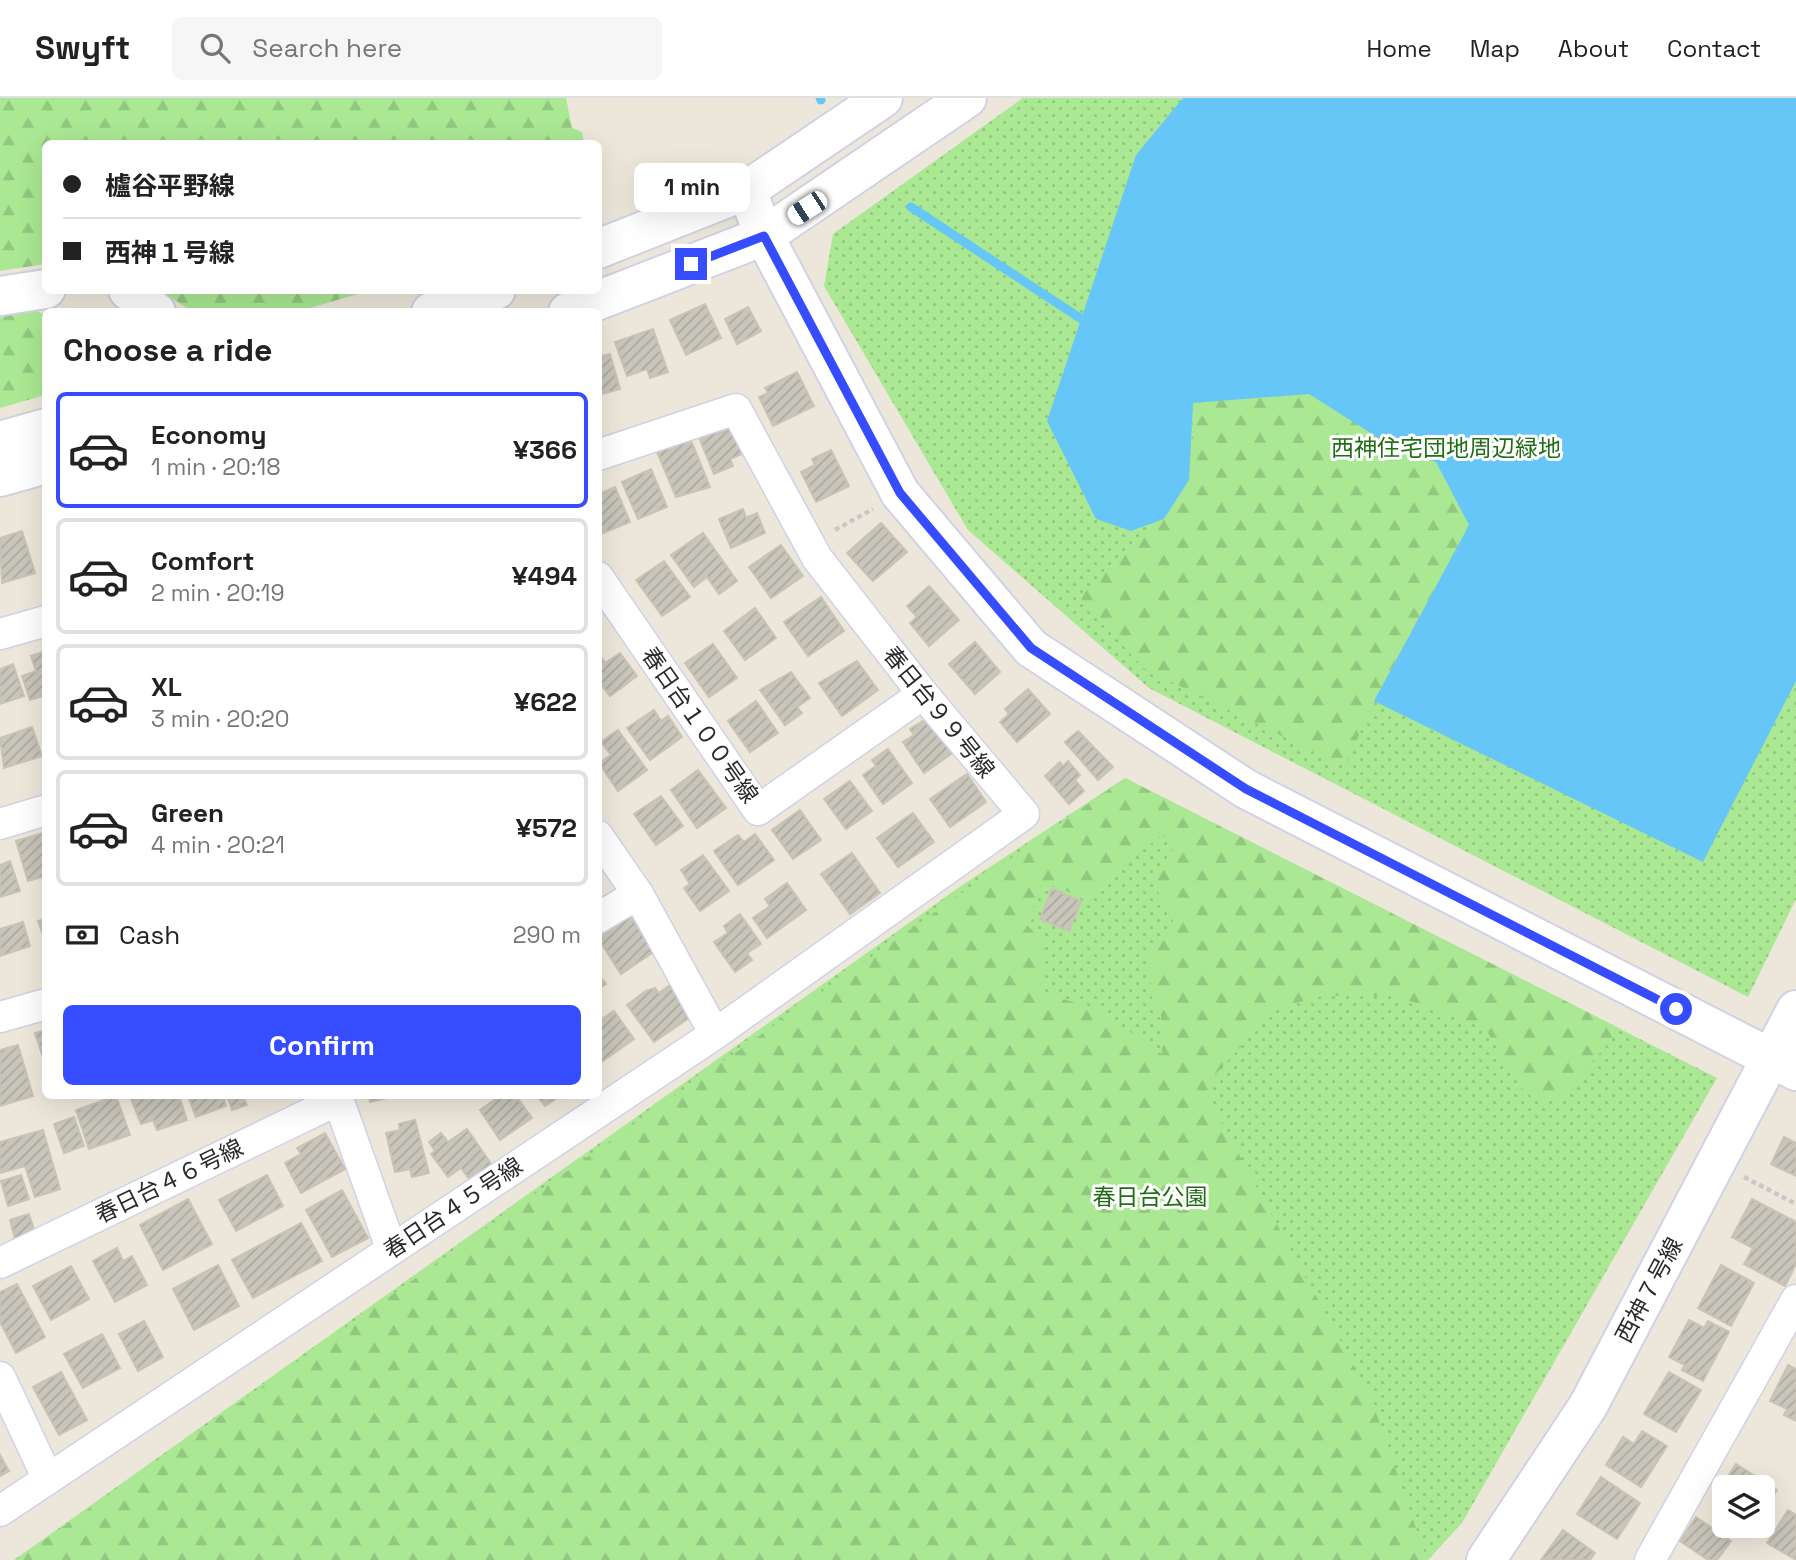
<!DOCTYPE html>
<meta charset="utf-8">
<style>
body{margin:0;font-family:"Space Grotesk","Noto Sans JP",sans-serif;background:#f6f6f6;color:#222;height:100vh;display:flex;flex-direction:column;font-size:26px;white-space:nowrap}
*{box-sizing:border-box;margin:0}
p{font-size:23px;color:#767676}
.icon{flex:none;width:38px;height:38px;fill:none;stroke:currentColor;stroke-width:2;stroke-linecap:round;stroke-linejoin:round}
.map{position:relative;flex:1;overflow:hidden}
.side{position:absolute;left:42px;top:210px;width:560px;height:791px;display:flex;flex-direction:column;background:#fff;border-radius:10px;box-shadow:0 7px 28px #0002}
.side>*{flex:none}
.banner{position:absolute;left:42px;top:42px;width:560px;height:154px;border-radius:10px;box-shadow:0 7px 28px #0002;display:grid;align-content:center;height:154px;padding:0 21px;background:#fff}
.fabs{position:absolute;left:1712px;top:1377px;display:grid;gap:14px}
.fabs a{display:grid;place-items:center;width:63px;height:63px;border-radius:10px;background:#fff;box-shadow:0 7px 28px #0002;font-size:35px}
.end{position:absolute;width:32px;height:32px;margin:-16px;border:9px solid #364dff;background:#fff;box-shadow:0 0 0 4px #fff}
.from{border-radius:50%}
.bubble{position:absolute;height:49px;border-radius:10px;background:#fff;box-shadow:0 7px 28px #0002;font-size:23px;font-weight:700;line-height:49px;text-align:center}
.car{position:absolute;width:21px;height:42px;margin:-21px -10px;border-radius:9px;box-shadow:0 0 5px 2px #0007;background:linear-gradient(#fff 24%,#345 0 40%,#fff 0 76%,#345 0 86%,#fff 0)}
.banner b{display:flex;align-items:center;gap:24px;height:66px;font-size:26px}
.banner b+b{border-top:2px solid #e0e0e0}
.banner i{width:18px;height:18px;background:#222}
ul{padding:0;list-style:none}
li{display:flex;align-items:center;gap:21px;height:116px;margin:0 14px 10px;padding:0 7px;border:4px solid #e0e0e0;border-radius:10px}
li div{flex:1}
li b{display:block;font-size:26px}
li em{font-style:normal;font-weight:700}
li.selected{border-color:#364dff}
li>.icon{width:63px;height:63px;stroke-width:1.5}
h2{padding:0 21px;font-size:32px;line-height:84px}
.pay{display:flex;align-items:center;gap:18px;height:77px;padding:0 21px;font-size:26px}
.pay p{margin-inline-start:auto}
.button{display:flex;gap:14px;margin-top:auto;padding:14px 21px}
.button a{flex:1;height:80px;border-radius:10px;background:#364dff;color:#fff;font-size:28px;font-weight:700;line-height:80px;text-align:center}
header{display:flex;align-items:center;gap:42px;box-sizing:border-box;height:98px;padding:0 35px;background:#fff;border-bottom:2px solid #e0e0e0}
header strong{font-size:33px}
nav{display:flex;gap:38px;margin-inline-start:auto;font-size:24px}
.search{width:490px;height:63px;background:#f6f6f6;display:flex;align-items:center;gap:18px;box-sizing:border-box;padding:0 24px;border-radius:10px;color:#767676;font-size:26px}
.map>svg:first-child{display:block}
.green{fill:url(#green-dots)}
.forest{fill:url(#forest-firs);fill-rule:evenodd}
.water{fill:#66c6f7}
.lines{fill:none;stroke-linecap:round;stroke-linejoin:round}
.stream{stroke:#66c6f7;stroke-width:9}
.building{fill:url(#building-hatch);stroke:#c9c3b5;stroke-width:2}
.minor-casing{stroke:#d0d2e4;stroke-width:33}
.tertiary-casing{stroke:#d0d2e4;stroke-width:42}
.path{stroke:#c8c8c8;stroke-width:4.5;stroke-dasharray:5 3.5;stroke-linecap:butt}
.minor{stroke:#fff;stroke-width:30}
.tertiary{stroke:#fff;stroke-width:38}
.route{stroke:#364dff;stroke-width:9}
.labels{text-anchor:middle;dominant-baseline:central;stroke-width:6;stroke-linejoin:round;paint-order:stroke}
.park-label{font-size:23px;fill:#206d15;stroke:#fff}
.street-label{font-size:23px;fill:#2a2a2a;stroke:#fff}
</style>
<header>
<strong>Swyft</strong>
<div class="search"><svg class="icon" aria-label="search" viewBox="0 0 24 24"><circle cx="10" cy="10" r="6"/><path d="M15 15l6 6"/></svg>Search here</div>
<nav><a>Home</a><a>Map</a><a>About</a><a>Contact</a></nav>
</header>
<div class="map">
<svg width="1796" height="1462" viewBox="0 0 1796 1462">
<defs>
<pattern id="green-dots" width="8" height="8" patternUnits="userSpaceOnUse" patternTransform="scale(1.75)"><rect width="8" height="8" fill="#aae893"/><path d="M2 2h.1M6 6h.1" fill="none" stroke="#92c77f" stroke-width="1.8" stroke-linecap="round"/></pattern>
<pattern id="forest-firs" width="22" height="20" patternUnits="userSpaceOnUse" patternTransform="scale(1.75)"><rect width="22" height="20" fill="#aae893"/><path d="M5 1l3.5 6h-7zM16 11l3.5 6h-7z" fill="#92c77f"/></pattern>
<pattern id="building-hatch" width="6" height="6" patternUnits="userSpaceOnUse" patternTransform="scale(1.75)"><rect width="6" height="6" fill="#c8c5ba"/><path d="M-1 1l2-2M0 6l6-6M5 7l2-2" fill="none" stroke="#aca9a0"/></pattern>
</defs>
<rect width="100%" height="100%" fill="#ede7db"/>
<!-- green -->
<g class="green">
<polygon points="1023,0 1796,0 1796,801 1748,899 1149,590 968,432 824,188 833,136"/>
<polygon points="1125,680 1717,980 1462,1425 1428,1462 14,1462 958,790"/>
</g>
<!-- forest -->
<g class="forest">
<polygon points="0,0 566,0 572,30 582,34 584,45 46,46 45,166 0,173"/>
<polygon points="160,193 368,193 296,214 192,213"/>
<polygon points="31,210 45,217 45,297 0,310 0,215"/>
<polygon points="1309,296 1377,339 1436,364 1469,427 1374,603 1345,669 1143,570 1079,498 1164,421 1193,341 1193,305"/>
<path d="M1125,680L1621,931L1560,1000L1538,1004L1520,989L1485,930L1396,898H1321L1275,911L1215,977L1208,1000L1370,1297L1427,1462H16ZM1162,737L1175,748L1152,782L1173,823L1149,857L1152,901L1161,918L1162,956L1097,911L1040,894L1044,845L1027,827L1042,784L1088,801L1111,777Z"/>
</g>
<!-- water -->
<polygon class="water" points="1183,0 1796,0 1796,583 1703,764 1374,603 1469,427 1436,364 1377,339 1309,296 1193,305 1189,382 1164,421 1131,433 1096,421 1047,323 1136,57"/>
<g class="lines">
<!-- stream -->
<g class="stream">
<polyline points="820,0 821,2"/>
<polyline points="911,109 1089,226"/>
</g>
</g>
<!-- building -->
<g class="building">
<polygon points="705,206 721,240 686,257 670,222"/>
<polygon points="748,209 761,233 737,246 725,221"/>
<polygon points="653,231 668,274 650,280 647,271 627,278 615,244"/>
<polygon points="610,256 620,291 598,297 598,259"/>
<polygon points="797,274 814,308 773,328 759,299 768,295 765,290"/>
<polygon points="716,329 719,335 733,329 744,355 730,361 733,368 714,376 698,337"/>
<polygon points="690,340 710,389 676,399 657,354"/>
<polygon points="831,352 849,388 816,404 801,374 815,367 812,361"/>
<polygon points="651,371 667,409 638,421 622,384"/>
<polygon points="599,388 602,395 615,389 630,424 598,437"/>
<polygon points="743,411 746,420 757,415 765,435 731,450 719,421"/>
<polygon points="881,425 907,454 873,483 847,455"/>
<polygon points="22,433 35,475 2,485 0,440"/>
<polygon points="703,435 737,483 719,496 707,479 694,489 671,457"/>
<polygon points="781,447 803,478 771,500 749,469"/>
<polygon points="664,463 690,499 662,518 636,482"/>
<polygon points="929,488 959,522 929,548 910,525 917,519 907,508"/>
<polygon points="821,499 844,533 808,558 784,524"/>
<polygon points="755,510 776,540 745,562 724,533"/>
<polygon points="975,544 1000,574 975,596 949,566"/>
<polygon points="713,546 737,580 709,599 685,565"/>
<polygon points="46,553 46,597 30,602 22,578 36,573 31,558"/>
<polygon points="620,555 637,578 610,598 598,582 598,561 601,559 605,565"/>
<polygon points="857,563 878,592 842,618 819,585"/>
<polygon points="13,566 24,598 0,606 0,571"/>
<polygon points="791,574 810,600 797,609 802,615 785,627 760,592"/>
<polygon points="1028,591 1050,616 1017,644 1000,624 1009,616 1005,611"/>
<polygon points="756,603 778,635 750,654 728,623"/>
<polygon points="654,612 661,623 668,618 682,639 650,662 627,630"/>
<polygon points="929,619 954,654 924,675 903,644 914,637 910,631"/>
<polygon points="32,629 42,658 4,670 0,640"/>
<polygon points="618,632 647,672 618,693 599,665 611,657 601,644"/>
<polygon points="1078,633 1113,669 1098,682 1065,644"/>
<polygon points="888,651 912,685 883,706 863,677 876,668 872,662"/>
<polygon points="1068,663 1080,677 1075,682 1084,693 1069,706 1045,678 1060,664 1063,668"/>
<polygon points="698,672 726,710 697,730 671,692"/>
<polygon points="967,676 986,704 950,729 930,701"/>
<polygon points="850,683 872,713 846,731 824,701"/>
<polygon points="661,698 683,728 656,747 634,716"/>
<polygon points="800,712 821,742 793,761 772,732"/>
<polygon points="913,715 934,744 898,769 877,740"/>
<polygon points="46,734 46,778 28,783 16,743"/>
<polygon points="755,736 774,762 738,787 714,753 738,737 744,744"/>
<polygon points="852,755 880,795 850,816 821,776"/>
<polygon points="703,757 729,793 700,813 684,790 690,786 681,772"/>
<polygon points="10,763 20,793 0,799 0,767"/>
<polygon points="787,785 806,812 767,840 753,820 770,808 765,801"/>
<polygon points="1052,791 1081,803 1069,833 1040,821"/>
<polygon points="628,815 655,853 621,876 598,840 612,832 609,828"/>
<polygon points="740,816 761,846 747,855 752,862 735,874 714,844 728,835 724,828"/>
<polygon points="46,820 46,845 38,823"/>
<polygon points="23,824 30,848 0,858 0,831"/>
<polygon points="598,876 606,886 598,891"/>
<polygon points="670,887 692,918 654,944 627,907 646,893 655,890 659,895"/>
<polygon points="614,913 634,941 600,965 598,924"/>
<polygon points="46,932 46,969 35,935"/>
<polygon points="18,947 33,998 0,1008 0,952"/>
<polygon points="116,998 130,1037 89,1051 76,1012"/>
<polygon points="130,998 179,998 187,1022 157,1032 153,1022 141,1026"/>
<polygon points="188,998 223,998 226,1008 196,1019"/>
<polygon points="227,998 243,998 247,1007 232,1012"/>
<polygon points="369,998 395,998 370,1004"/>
<polygon points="500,998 516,998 532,1020 500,1042 480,1012"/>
<polygon points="537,998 560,998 545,1008"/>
<polygon points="74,1019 84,1048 64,1055 54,1026"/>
<polygon points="415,1022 429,1075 412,1079 410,1071 395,1074 386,1035 400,1032 399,1026"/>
<polygon points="467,1031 494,1070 472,1085 461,1070 448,1079 431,1056 435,1053 429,1044 441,1035 448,1044"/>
<polygon points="43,1032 60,1091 35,1099 25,1068 0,1075 0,1044"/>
<polygon points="325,1035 345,1071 301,1095 285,1065 301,1056 297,1050"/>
<polygon points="1784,1039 1796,1045 1796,1078 1771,1066"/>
<polygon points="21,1077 29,1101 8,1108 1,1083"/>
<polygon points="267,1077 283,1108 236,1133 219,1102"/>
<polygon points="342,1092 368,1140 332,1159 306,1112"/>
<polygon points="188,1101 212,1146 163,1172 140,1127"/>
<polygon points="1752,1101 1796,1124 1796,1166 1785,1188 1744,1166 1753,1150 1732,1139"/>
<polygon points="29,1116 35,1135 15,1141 10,1122"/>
<polygon points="301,1125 322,1163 253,1200 232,1162"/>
<polygon points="117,1150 123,1163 132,1158 147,1187 115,1204 93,1163"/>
<polygon points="218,1167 239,1208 194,1232 173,1191"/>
<polygon points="1721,1167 1754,1185 1731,1228 1698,1210"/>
<polygon points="71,1168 89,1201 51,1222 33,1188"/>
<polygon points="17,1186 45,1239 16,1255 0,1224 0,1194"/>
<polygon points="1689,1222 1704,1230 1708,1223 1729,1234 1703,1283 1682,1272 1685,1267 1669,1259"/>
<polygon points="144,1223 163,1259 138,1273 119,1236"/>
<polygon points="102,1236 120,1270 83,1290 64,1256"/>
<polygon points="1788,1267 1796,1271 1796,1323 1784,1317 1787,1311 1770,1303"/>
<polygon points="61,1274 87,1322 59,1337 33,1289"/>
<polygon points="1669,1274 1701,1292 1676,1334 1644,1316"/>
<polygon points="1642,1333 1667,1348 1641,1389 1606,1367 1623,1339 1634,1346"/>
<polygon points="0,1357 9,1373 0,1378"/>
<polygon points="1736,1366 1777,1392 1762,1415 1762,1390 1724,1390 1724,1403 1716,1398"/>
<polygon points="1601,1379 1640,1405 1617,1441 1577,1416"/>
<polygon points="1788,1412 1796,1417 1796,1462 1767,1445"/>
<polygon points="1696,1419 1731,1443 1717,1462 1708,1462 1680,1443"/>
<polygon points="1563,1432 1595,1455 1590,1462 1541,1462"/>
</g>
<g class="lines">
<defs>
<g id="minor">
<polyline points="598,357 736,311 817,460 923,596 1024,716 715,936"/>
<polyline points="598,479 758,712 923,596"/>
<polyline points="0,536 46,523"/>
<polyline points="0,726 46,712"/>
<polyline points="598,820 638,796"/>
<polyline points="0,919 46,906"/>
<polyline points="337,998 391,1150"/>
<polyline points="0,1165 338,1002"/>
<polyline points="0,1279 48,1381"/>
<polyline points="0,1413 715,936 638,796 598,738"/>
<polyline points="1650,1462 1796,1202"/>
</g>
<g id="tertiary">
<polyline points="747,92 764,138 900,395 1031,550 1246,691 1796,973"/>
<polyline points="598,151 747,92 883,0"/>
<polyline points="128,192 156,214"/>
<polyline points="0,198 46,191"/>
<polyline points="431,214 496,192"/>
<polyline points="568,214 764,138 967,0"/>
<polyline points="0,343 46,330"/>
<polyline points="0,379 46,366"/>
<polyline points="1486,1462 1588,1308 1796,912"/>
</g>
</defs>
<!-- minor casing -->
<use href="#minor" class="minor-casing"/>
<!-- tertiary casing -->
<use href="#tertiary" class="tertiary-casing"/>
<!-- path -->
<g class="path">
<polyline points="835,432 873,411"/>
<polyline points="1744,1079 1796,1106"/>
</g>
<!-- minor -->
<use href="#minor" class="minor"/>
<!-- tertiary -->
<use href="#tertiary" class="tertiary"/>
</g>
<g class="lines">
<!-- route -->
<polyline class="route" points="691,166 764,138 900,395 1031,550 1246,691 1676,911"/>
</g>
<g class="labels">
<!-- park labels -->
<g class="park-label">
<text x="1446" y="350">西神住宅団地周辺緑地</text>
<text x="1150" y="1099">春日台公園</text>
</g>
<!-- street labels -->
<g class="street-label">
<text transform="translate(939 614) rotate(51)">春日台９９号線</text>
<text transform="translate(700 627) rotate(55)">春日台１００号線</text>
<text transform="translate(169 1083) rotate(-26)">春日台４６号線</text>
<text transform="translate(453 1110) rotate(-34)">春日台４５号線</text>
<text transform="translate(1649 1192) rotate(-62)">西神７号線</text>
</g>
</g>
</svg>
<div class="fabs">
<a><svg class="icon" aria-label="layers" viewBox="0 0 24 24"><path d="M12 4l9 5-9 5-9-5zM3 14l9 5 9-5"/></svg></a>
</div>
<i class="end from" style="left:1676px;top:911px"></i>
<i class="end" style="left:691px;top:166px"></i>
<div class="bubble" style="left:634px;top:65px;width:116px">1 min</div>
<i class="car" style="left:807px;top:110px;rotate:237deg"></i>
<div class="banner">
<b><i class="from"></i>櫨谷平野線</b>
<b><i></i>西神１号線</b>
</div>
<section class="side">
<h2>Choose a ride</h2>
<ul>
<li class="selected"><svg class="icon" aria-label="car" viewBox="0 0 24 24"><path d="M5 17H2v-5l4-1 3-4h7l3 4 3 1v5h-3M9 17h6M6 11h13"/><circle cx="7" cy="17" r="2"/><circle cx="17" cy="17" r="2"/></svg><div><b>Economy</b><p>1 min · 20:18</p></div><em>¥366</em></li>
<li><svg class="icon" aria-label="car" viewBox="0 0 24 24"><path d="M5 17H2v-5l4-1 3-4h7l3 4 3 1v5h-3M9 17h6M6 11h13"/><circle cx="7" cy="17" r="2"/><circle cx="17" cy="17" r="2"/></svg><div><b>Comfort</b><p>2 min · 20:19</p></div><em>¥494</em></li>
<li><svg class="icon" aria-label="car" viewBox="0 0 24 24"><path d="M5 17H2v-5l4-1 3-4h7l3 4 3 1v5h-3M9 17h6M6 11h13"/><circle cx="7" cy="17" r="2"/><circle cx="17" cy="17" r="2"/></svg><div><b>XL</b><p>3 min · 20:20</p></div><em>¥622</em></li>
<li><svg class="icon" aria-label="car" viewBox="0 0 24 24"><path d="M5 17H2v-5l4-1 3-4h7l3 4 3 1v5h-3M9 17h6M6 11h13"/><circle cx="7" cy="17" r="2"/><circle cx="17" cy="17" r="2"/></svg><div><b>Green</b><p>4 min · 20:21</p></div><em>¥572</em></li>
</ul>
<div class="pay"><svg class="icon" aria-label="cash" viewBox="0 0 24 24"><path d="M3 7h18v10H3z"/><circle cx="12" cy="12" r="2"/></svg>Cash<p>290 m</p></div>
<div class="button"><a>Confirm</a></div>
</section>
</div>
